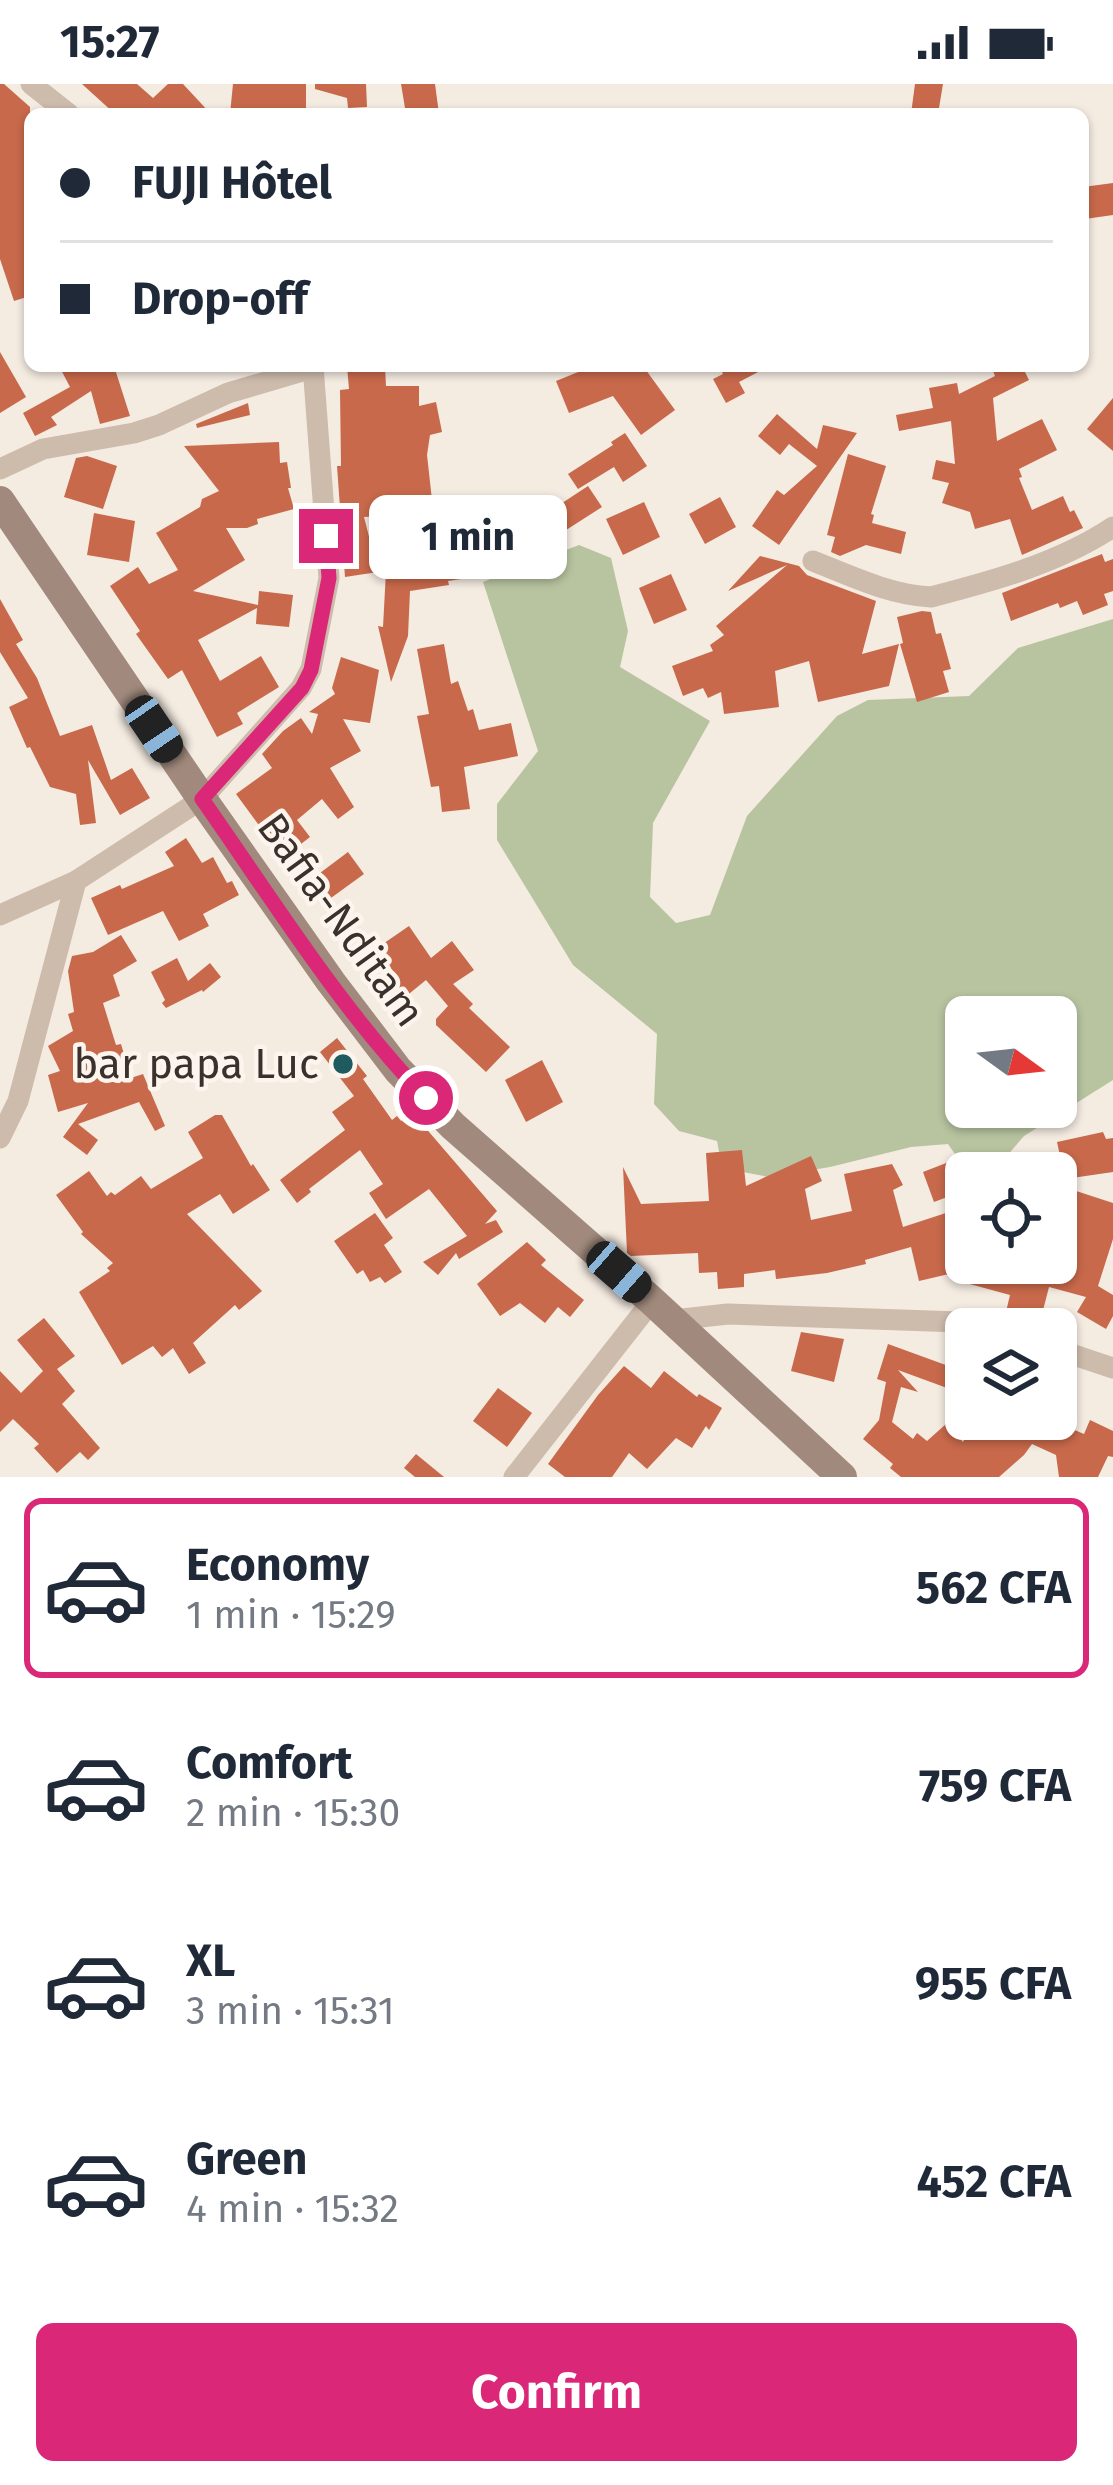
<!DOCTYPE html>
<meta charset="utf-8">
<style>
body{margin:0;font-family:"Fira Sans",sans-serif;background:#f2f2f3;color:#1f2937;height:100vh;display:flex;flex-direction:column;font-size:45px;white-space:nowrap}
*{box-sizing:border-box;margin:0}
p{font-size:39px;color:#747a83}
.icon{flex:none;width:66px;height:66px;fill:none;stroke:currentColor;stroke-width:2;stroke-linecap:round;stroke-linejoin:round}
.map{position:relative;height:1393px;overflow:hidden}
.panel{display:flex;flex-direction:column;background:#fff;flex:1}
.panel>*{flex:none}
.guide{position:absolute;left:24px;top:24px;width:1065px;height:264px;border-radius:18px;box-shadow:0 3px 9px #0004;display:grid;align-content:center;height:264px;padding:0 36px;background:#fff}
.needle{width:78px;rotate:105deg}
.fabs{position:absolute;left:945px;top:912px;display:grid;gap:24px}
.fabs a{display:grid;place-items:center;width:132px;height:132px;border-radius:18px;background:#fff;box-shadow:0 3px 9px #0004;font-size:60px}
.end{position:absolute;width:54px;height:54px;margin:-27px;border:15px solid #db2777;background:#fff;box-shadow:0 0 0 6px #fff}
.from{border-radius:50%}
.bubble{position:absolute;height:84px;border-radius:18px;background:#fff;box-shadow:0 3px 9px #0004;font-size:39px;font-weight:700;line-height:84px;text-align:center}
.car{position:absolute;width:36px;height:72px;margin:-36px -18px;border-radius:15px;box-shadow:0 0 9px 3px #0007;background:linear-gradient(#222 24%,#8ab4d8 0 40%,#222 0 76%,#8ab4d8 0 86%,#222 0)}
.guide b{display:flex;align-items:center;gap:42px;height:114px;font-size:45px}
.guide b+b{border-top:3px solid #e0e1e3}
.guide i{width:30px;height:30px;background:#1f2937}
ul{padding:21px 0 0;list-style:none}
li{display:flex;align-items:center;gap:36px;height:180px;margin:0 24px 18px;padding:0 12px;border:6px solid transparent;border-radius:18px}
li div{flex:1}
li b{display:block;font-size:45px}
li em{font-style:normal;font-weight:700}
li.active{border-color:#db2777}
li>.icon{width:108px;height:108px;stroke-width:1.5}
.cta{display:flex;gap:24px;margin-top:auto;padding:24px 36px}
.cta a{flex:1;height:138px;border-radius:18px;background:#db2777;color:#fff;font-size:48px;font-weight:700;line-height:138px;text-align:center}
.status{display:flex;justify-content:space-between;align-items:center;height:84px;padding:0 60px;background:#fff;direction:ltr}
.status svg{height:33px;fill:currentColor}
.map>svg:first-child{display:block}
.green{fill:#b8c4a0;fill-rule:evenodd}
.building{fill:#c8694b}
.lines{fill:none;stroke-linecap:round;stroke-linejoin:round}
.street{stroke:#cdbbac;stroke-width:21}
.secondary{stroke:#a18a7d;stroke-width:30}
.route{stroke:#db2777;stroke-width:15}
.poi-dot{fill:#1f5a5e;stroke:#fbf5ee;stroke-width:4.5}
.labels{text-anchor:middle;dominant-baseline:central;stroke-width:9;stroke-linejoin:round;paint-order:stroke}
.street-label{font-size:42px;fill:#3b302b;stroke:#fbf5ee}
.poi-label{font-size:42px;fill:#3b302b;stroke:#fbf5ee;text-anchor:end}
</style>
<div class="status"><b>15:27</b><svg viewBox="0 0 49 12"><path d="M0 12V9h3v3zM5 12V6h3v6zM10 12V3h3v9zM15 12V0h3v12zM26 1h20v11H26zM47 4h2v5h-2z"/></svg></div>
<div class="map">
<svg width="1113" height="1393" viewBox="0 0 1113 1393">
<rect width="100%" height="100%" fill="#f4ebe1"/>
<!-- green -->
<path class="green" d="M579,461L611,474L628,547L620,583L710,637L653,739L650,813L676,839L710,831L747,732L837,632L868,616L969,612L1018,564L1113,535V996L1024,1052L1000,1080L986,1089H968L948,1060L911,1063L830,1083L769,1093L722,1084L717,1057L679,1047L654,1020L657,950L573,881L497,756V720L538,667L483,498ZM966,933H1056V1023H966Z"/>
<!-- building -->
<g class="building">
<polygon points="0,0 4,0 30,23 30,212 14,217 0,175"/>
<polygon points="82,0 137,0 153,14 168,0 183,0 211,30 115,30"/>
<polygon points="233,0 306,0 306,29 230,30"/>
<polygon points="315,0 366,0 367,23 348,24 347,14 315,5"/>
<polygon points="401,0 435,0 439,30 406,30"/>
<polygon points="915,0 943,0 938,30 911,30"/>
<polygon points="1113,99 1113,131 1085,135 1083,103"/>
<polygon points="0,268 26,313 0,329"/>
<polygon points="59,282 114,282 130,332 100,340 91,307 51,333 57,341 35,352 23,329 70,303"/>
<polygon points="347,282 385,282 386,302 419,302 419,322 436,318 442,348 430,351 427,371 432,416 423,417 434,469 457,465 461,495 448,497 449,501 410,507 408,552 391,598 378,542 383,543 386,487 420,478 412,443 400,446 397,431 364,433 378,488 345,493 337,382 341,382 340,306 349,305"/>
<polygon points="593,282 643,282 675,326 641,351 613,312 569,329 556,297"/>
<polygon points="719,282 770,282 739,298 745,309 726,319 713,295 723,290"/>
<polygon points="991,282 1022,282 1029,296 993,314 997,357 1042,335 1057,366 1019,385 1022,393 1019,394 1032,426 1063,412 1070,428 1074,426 1083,444 1022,471 1010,435 975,445 970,428 942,419 949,399 932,395 936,376 955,380 951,337 899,347 896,331 933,324 929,304 957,299 959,310 995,292"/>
<polygon points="1113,314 1113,367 1087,345"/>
<polygon points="248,319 250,331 197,344 196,340"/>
<polygon points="777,330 817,365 823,341 857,349 779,461 752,442 777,406 784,411 817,382 789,360 780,371 758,352"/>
<polygon points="625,349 647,382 623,398 614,383 578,405 568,390 613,361 611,358"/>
<polygon points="279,358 280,379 287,378 291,404 288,404 294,425 257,435 258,440 247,444 226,444 245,476 193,507 258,521 259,507 293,511 289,543 256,540 257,524 198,556 220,597 261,572 279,603 237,629 243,640 217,653 182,586 168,595 136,550 140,547 110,502 138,483 149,500 178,486 156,449 200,423 202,415 219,407 184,362"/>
<polygon points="848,370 886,382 871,430 874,431 872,439 906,448 901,470 866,461 840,472 831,468 835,453 827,451"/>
<polygon points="87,372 117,382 103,425 64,413 76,374"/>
<polygon points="588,402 602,423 563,448 550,427"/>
<polygon points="720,413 736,443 705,460 689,430"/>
<polygon points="644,418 660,453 623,471 606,435"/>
<polygon points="94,429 135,437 129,478 87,471"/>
<polygon points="1102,470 1105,478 1113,475 1113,507 1104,510 1108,521 1083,531 1077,517 1060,524 1058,519 1011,537 1002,509"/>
<polygon points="760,472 799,482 807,491 876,517 862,570 899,560 889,602 818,618 809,577 775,587 779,623 724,630 721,608 708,614 703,604 683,612 672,582 713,567 710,561 724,551 716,542 787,481 728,507"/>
<polygon points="671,490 687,526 654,540 639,504"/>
<polygon points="0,515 23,556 16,560 37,594 60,652 92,641 111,696 132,684 150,714 120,731 88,676 96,739 80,741 76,710 50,703 30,663 27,664 9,623 28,614 0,568"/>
<polygon points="922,527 931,528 936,550 941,549 951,585 943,587 949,608 917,618 900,560 903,559 897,533"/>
<polygon points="444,560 451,600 458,597 468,627 473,625 479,646 511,639 518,672 464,683 470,725 442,728 439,702 431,703 417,632 429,630 417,565"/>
<polygon points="341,573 379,586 370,639 343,635 361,667 330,684 354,723 338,735 322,715 297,736 310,753 283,774 236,710 272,684 262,670 283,647 301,634 312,650 318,630 309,628 335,610 332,604"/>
<polygon points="186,754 202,779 213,773 227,799 232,797 239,811 203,830 209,842 179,857 163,827 108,851 91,814 120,801 122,805 174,782 165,768"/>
<polygon points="348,768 364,790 324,819 308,798"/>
<polygon points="409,842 431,874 452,857 474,886 453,900 473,920 469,924 510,963 486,988 436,941 436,935 448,922 426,896 399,918 381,897 393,887 377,864"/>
<polygon points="121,851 137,877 113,891 120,912 103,919 116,961 121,960 131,994 143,990 165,1042 155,1047 139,1018 78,1040 98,1056 87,1071 63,1053 88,1019 58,1028 48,991 60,987 48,962 73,947 68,930 74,928 68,887 72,872 93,868"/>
<polygon points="177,874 188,897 210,879 221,893 203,908 202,906 166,924 162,919 165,916 151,888"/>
<polygon points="337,954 367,992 363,995 392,1036 397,1032 401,1037 411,1027 497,1127 485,1140 496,1136 503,1148 459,1175 456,1169 438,1191 423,1178 467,1152 429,1105 386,1135 369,1109 383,1100 360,1066 309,1105 311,1108 297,1119 280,1096 345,1046 332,1028 354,1012 320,968"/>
<polygon points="542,976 563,1018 526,1038 505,996"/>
<polygon points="215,1031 222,1031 251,1082 253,1080 270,1106 233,1130 220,1110 187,1130 262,1207 239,1226 235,1221 193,1259 206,1279 189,1290 173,1264 162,1273 153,1262 122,1281 79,1208 110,1187 107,1184 113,1179 81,1150 83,1148 56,1111 89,1087 107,1112 111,1108 115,1111 141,1092 151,1105 203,1074 188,1048"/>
<polygon points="1103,1048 1106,1055 1113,1054 1113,1088 1065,1095 1057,1058"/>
<polygon points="742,1066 746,1102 811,1072 822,1097 805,1105 811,1136 852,1127 844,1090 892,1080 903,1101 893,1106 903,1143 952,1127 957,1145 966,1147 966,1186 919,1197 911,1163 865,1176 866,1180 827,1189 776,1195 775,1186 744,1190 744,1203 718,1205 717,1188 699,1189 698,1169 631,1172 627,1169 623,1083 641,1120 709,1117 706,1069"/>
<polygon points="954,1076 966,1106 934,1118 923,1088"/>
<polygon points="1067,1104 1113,1119 1113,1155 1098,1202 1113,1211 1113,1232 1106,1245 1077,1228 1086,1213 1049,1203 1039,1242 1005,1232 1010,1211 966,1199 971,1179 1056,1179 1056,1122 1071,1125"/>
<polygon points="375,1129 393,1154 384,1161 402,1188 385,1199 380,1193 370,1198 363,1186 357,1190 334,1157"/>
<polygon points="527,1158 546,1176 541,1181 584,1216 570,1233 558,1223 545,1239 520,1219 500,1232 477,1200"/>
<polygon points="44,1234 75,1272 57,1285 75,1307 62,1320 100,1364 88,1376 80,1368 57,1389 34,1364 39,1360 13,1335 0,1348 0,1287 21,1309 43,1287 17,1256"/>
<polygon points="801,1248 844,1255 834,1298 791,1287"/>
<polygon points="888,1260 954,1284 947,1304 898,1286 918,1308 901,1303 892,1338 913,1355 917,1349 927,1357 946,1340 963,1358 974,1335 1021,1335 1043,1350 1049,1335 1084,1350 1090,1336 1113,1347 1113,1373 1108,1372 1098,1393 1059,1393 1056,1371 1032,1360 1024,1371 999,1393 901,1393 890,1384 893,1380 863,1355 879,1336 886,1298 877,1295"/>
<polygon points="624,1282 651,1304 664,1287 697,1313 699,1310 722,1324 709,1346 706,1342 692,1364 676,1354 647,1385 629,1369 612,1393 565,1393 548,1380 598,1311"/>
<polygon points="498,1304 532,1329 507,1363 473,1337"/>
<polygon points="416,1370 444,1393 415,1393 404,1384"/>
</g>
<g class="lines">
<!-- street -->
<g class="street">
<polyline points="31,0 69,30"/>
<polyline points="0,385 43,365 134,349 159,341 228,309 313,284"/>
<path d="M813,477C851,492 890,511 931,513C993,497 1059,479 1113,443"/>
<polyline points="0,831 76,797 202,715 301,604 311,585 329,494 313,282"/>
<polyline points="0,1054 18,1017 76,797"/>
<polyline points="673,1236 728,1230 960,1238 988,1245"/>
<polyline points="1056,1265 1113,1284"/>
<polyline points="514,1393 652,1217"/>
</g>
<!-- secondary -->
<polyline class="secondary" points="0,417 202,715 331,898 398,986 453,1042 652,1217 842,1393"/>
</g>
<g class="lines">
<!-- route -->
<path class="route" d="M326,452L329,494L311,586L302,604L202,715C273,816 340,925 426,1014"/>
</g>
<!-- markers -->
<circle class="poi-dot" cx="343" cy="980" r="12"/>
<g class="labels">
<!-- street labels -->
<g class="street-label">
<text transform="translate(341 836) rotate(54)">Bafia-Nditam</text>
</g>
<!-- poi labels -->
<g class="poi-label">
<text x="319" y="980">bar papa Luc</text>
</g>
</g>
</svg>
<div class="fabs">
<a><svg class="needle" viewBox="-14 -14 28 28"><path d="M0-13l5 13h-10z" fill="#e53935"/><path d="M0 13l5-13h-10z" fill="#747a83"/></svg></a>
<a><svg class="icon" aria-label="locate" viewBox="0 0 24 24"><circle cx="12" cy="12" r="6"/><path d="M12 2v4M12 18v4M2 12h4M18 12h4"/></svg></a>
<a><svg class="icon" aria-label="layers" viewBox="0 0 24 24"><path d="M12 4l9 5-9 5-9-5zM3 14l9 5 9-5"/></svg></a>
</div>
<i class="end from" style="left:426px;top:1014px"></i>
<i class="end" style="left:326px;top:452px"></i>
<div class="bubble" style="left:369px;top:411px;width:198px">1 min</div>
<i class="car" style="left:154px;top:645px;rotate:146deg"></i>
<i class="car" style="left:619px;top:1188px;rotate:131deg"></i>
<div class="guide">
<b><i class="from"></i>FUJI Hôtel</b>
<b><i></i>Drop-off</b>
</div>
</div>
<section class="panel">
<ul>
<li class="active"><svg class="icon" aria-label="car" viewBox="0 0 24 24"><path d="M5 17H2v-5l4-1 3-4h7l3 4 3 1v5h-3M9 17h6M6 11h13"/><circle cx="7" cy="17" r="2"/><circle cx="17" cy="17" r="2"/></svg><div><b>Economy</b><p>1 min · 15:29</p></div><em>562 CFA</em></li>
<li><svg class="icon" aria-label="car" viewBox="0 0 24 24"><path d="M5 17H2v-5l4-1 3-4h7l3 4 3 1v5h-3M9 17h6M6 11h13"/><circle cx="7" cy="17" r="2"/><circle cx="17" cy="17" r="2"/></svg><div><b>Comfort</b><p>2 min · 15:30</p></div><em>759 CFA</em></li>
<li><svg class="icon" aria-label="car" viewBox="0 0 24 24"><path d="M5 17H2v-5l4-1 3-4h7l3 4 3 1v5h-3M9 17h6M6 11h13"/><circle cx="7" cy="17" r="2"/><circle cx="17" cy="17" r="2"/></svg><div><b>XL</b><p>3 min · 15:31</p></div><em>955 CFA</em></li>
<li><svg class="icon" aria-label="car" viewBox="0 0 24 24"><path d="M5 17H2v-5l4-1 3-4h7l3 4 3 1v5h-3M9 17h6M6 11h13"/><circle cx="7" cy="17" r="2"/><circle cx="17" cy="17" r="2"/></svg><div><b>Green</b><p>4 min · 15:32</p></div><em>452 CFA</em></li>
</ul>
<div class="cta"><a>Confirm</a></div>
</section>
